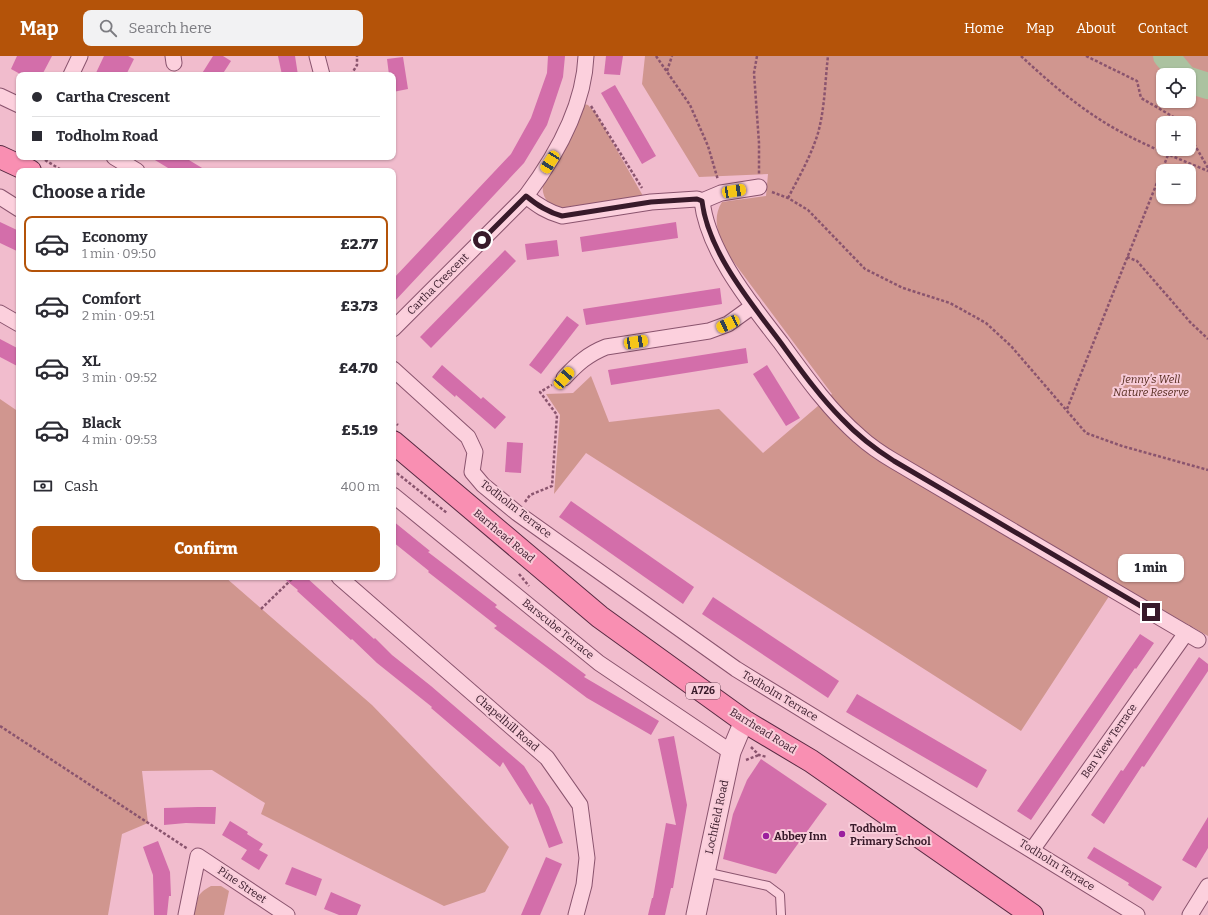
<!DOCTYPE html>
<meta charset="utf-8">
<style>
body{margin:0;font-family:Bitter,serif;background:#f2f2f3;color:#2b2b33;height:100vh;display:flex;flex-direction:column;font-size:15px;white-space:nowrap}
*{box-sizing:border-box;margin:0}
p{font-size:13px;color:#7c7c81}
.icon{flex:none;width:22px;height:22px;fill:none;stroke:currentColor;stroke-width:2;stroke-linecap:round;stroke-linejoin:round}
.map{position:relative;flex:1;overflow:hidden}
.details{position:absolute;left:16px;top:112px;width:380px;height:412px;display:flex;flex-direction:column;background:#fff;border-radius:8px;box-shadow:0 1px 3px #0004}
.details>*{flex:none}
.banner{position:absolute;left:16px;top:16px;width:380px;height:88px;border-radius:8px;box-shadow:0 1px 3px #0004;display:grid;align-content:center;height:88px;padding:0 16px;background:#fff}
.tools{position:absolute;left:1156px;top:12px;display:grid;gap:8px}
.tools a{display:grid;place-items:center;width:40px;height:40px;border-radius:8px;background:#fff;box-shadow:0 1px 3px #0004;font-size:20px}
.end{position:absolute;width:18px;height:18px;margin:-9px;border:5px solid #381a2a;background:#fff;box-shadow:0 0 0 2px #fff}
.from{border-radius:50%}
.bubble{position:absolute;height:28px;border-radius:8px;background:#fff;box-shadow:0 1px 3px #0004;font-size:13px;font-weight:800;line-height:28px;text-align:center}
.car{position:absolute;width:12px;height:24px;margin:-12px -6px;border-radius:5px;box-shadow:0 0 3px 1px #0007;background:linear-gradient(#f5c518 24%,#345 0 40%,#f5c518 0 76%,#345 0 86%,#f5c518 0)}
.banner b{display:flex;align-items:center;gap:14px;height:38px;font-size:15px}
.banner b+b{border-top:1px solid #e1e1e2}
.banner i{width:10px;height:10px;background:#2b2b33}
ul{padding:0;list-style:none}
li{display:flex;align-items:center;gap:12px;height:56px;margin:0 8px 6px;padding:0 8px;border:2px solid transparent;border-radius:8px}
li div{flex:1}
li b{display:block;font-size:15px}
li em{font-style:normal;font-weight:800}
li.on{border-color:#b45309}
li>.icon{width:36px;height:36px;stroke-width:1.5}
h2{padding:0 16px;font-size:18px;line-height:48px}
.pay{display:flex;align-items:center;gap:10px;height:44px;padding:0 16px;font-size:15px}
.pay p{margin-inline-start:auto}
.cta{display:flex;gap:8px;margin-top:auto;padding:8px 16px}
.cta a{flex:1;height:46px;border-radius:8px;background:#b45309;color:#fff;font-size:16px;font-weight:800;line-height:46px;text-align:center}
header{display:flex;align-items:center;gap:24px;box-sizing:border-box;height:56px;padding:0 20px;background:#b45309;color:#fff}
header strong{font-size:19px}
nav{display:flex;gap:22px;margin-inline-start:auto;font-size:14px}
.search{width:280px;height:36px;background:#f2f2f3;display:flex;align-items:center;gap:10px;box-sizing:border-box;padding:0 14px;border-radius:8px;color:#7c7c81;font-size:15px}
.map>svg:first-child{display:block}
.green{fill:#d0968f;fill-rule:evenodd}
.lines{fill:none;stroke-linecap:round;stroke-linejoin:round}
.river{stroke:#abc2a0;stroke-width:26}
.building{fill:#d36eaa}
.service-casing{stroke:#8a546e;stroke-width:10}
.minor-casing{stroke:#8a546e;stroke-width:17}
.tertiary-casing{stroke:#8a546e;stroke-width:21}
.primary-casing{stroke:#572942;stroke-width:24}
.path{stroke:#8a546e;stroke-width:2.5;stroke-dasharray:3 2;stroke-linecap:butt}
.service{stroke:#fcd0dd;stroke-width:8}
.minor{stroke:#fcd0dd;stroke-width:15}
.tertiary{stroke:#fcd0dd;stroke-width:19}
.primary{stroke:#f98fb2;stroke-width:22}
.route{stroke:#381a2a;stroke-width:5}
.poi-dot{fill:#9b1f9e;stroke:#f8ccd9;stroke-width:1.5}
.labels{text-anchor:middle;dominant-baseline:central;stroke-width:4;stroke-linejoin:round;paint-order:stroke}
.shield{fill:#f8ccd9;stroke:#724f5e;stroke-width:1}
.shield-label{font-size:10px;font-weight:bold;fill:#381a2a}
.street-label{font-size:11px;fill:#381a2a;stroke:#f8ccd9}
.park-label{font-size:11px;font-style:italic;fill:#562c1f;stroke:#f8ccd9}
.poi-label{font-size:11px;font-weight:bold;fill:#381a2a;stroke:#f8ccd9;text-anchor:start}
</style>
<header>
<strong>Map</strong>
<div class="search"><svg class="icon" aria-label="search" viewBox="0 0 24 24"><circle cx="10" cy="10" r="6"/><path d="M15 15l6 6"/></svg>Search here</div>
<nav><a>Home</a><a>Map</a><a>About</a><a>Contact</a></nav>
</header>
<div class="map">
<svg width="1208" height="859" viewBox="0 0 1208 859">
<rect width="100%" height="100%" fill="#f1bccd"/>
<!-- green -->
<g class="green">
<path d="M645,0H1208V580L1117,528L1021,675L586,397L554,438L560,359L546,338L573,337L591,320L609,366L719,353L763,397L832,338L724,193C718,177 712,162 722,146L766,140L768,118L699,121L642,28ZM1163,19H1189V45H1163ZM1163,67H1189V93H1163ZM1163,115H1189V141H1163Z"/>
<path d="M584,48L588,49L597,59L643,140L560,152C547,149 541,140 543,127Z"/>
<polygon points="0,343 19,356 19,521 225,521 372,649 509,791 485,836 444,850 261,758 265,747 212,714 142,715 148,767 122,778 108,859 0,859"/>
<path d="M211,830H221L229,835L224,859H194C196,844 196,838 211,830Z"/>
</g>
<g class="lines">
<!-- river -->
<g class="river">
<polyline points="1166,0 1182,19"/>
<polyline points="1189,24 1208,30"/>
</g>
</g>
<!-- building -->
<g class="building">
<polygon points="17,0 52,0 42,19 22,19 11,13"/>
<polygon points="104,0 128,0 134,3 126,19 95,19"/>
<polygon points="213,0 223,0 231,5 222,19 201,19"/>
<polygon points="278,0 295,0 298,19 282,19"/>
<polygon points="548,0 565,0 563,21 547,69 524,107 393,247 393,223 511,98 531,62 547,17"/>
<polygon points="606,0 623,0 620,19 604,18"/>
<polygon points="403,1 408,33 393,36 393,19 389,19 387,3"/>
<polygon points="615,29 656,100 642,108 601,37"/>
<polygon points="150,101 184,101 207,115 173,115"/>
<polygon points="0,166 19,175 19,196 0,187"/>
<polygon points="676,166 678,182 582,196 580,181"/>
<polygon points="557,184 559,200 527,204 525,188"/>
<polygon points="505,194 516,205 431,292 420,281"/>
<polygon points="720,232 722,248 586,269 583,253"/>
<polygon points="567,260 579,269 541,318 529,309"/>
<polygon points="0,283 19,293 19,311 0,301"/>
<polygon points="746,292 748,307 611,329 608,314"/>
<polygon points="442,309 481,343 483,341 506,361 495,373 456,339 455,341 432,321"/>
<polygon points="767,309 800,362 786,370 753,318"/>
<polygon points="507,386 523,387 521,417 505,416"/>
<polygon points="571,445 694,531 683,548 559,461"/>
<polygon points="393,465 430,495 428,496 497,549 495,551 586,619 584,621 659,665 651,679 587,642 494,572 497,570 428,516 429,515 393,486"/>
<polygon points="282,521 306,521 374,583 375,582 392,599 431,630 524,710 549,751 563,787 549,792 532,747 530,749 503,706 500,711 431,652 432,651 377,607 352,583 351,584 297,535 298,534"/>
<polygon points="713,541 839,625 828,642 702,558"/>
<polygon points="1140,578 1154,587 1136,613 1135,612 1031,764 1017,755"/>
<polygon points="1199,601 1208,608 1208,615 1144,711 1142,710 1104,768 1091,759 1121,714 1123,715"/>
<polygon points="857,638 987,714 977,732 846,656"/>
<polygon points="674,680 687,749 673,832 671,832 665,859 648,859 652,842 653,842 666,767 676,769 658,683"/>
<polygon points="761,703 827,748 776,818 723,803 733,758 747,724"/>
<polygon points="198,751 216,751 215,768 186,767 164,769 164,752"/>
<polygon points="1208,761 1208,792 1196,812 1182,804"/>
<polygon points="230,765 248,776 247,778 263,788 259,794 268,799 259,814 241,803 247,794 222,779"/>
<polygon points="158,785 170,816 171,840 169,840 167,859 154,859 153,819 143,791"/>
<polygon points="1094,791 1162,831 1153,845 1128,829 1129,827 1087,802"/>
<polygon points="546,801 562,808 540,859 521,859"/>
<polygon points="292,811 322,823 316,840 285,828"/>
<polygon points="331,836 361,849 357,859 339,859 324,853"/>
</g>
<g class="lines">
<defs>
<polyline id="service" points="705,816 768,830 780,839 781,859"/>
<g id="minor">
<polyline points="173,0 174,7"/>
<polyline points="317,0 322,19"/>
<polyline points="71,19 80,0"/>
<polyline points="0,40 19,49"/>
<polyline points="114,101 137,115"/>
<path d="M526,140C537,149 547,156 562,160L651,146L697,143L702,145L721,137L759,131"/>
<polyline points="0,141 19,153"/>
<path d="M702,145C708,196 751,248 781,287C805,320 829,354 859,380C870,390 882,398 894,405L1198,584"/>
<polyline points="0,257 19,268"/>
<path d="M393,273L526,140C556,100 584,51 586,0"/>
<polyline points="393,313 468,381 475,396 472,416 483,429 517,457 736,613 1137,859"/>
<path d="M564,322C577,308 588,298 606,291L709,275L728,268L753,250"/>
<polyline points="393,439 599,607 731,696"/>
<polyline points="339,521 547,702 580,749 587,802 584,829 576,859"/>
<polyline points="1032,794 1186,577"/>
<polyline points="186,859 198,800 287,859"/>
<polyline points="1190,859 1208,830"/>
</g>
<polyline id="tertiary" points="696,859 731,696 744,665"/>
<g id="primary">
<polyline points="0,101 30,115"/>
<polyline points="393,386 600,561 744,665 811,705 1032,859"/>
</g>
</defs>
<!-- service casing -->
<use href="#service" class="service-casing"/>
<!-- minor casing -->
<use href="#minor" class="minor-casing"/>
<!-- tertiary casing -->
<use href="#tertiary" class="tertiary-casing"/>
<!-- primary casing -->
<use href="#primary" class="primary-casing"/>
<!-- path -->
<g class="path">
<polyline points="656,0 690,49 708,90 718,124"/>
<polyline points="757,0 754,17 759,87 759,118"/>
<path d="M1021,0C1052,29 1084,56 1121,76C1149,91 1179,103 1208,115"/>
<polyline points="1086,0 1137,25 1141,42 1177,63 1180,67"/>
<polyline points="667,15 672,0"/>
<polyline points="351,19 357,9 357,0"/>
<polyline points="591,50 642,132"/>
<polyline points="1189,79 1208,112"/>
<polyline points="45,104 63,115"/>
<polyline points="772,136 788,142 808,154 865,213 903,232 950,247 986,267 1011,290 1086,377 1122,390 1208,414"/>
<path d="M788,142C799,121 811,100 818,77C825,52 825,25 828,0"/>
<polyline points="1127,201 1137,205 1190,266 1208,283"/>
<polyline points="1067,353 1168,99"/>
<polyline points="393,365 398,369"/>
<polyline points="393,414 447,457"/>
<polyline points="525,446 530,439 552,430 557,359 540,336 552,329"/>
<polyline points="519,518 529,530"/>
<polyline points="261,553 294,521"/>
<polyline points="0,670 188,793"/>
<polyline points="751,691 759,699 767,701"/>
<polyline points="746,704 759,699"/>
</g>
<!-- service -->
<use href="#service" class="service"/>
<!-- minor -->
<use href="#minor" class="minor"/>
<!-- tertiary -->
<use href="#tertiary" class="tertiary"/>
<!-- primary -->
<use href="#primary" class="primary"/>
</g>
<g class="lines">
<!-- route -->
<path class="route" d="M482,184L526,140C537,149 547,156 562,160L651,146L697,143L702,145C708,196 751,247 781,287C800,313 819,340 842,363C858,380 875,393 894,405L1151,556"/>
</g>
<!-- markers -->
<g class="poi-dot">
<circle cx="842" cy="778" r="4"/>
<circle cx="766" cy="780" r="4"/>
</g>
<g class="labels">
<!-- shield labels -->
<rect class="shield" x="686" y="627" width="34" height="16" rx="3"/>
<g class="shield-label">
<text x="703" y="635">A726</text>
</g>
<!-- street labels -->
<g class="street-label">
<text transform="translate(438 228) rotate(-45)">Cartha Crescent</text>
<text transform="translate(516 453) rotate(38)">Todholm Terrace</text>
<text transform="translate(504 480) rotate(40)">Barrhead Road</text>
<text transform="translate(558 573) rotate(39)">Barscube Terrace</text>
<text transform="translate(780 640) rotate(31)">Todholm Terrace</text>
<text transform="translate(507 667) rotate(41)">Chapelhill Road</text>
<text transform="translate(763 675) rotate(32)">Barrhead Road</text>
<text transform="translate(1109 685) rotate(-55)">Ben View Terrace</text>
<text transform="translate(717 761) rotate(-78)">Lochfield Road</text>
<text transform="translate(1057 809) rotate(32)">Todholm Terrace</text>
<text transform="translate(242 829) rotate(34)">Pine Street</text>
</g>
<!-- park labels -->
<g class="park-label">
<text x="1151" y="323">Jenny's Well<tspan x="1151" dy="13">Nature Reserve</tspan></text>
</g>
<!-- poi labels -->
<g class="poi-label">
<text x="850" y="772">Todholm<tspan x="850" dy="13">Primary School</tspan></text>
<text x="774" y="780">Abbey Inn</text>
</g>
</g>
</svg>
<div class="tools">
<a><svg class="icon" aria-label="locate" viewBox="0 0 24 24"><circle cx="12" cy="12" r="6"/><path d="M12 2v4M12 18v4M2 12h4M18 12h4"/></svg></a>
<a>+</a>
<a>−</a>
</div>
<i class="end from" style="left:482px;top:184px"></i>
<i class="end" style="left:1151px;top:556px"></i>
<div class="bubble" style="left:1118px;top:498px;width:66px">1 min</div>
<i class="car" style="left:550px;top:106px;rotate:213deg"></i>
<i class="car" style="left:734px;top:135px;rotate:81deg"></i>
<i class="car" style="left:728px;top:268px;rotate:245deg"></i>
<i class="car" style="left:636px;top:286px;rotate:81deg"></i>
<i class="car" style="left:564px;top:322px;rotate:41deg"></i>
<div class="banner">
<b><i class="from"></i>Cartha Crescent</b>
<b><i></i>Todholm Road</b>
</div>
<section class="details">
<h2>Choose a ride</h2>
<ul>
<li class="on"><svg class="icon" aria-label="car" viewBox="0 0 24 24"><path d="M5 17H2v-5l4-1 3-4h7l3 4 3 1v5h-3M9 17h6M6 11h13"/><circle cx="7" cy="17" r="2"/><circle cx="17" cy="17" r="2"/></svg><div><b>Economy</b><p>1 min · 09:50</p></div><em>£2.77</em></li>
<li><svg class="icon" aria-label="car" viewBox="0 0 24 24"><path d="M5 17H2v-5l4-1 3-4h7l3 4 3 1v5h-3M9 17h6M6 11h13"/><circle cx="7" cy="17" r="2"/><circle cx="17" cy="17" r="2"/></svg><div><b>Comfort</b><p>2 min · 09:51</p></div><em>£3.73</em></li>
<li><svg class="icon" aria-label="car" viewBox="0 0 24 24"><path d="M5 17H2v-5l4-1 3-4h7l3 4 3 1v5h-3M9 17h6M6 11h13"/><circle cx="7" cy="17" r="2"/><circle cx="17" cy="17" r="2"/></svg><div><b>XL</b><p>3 min · 09:52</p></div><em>£4.70</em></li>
<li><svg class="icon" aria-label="car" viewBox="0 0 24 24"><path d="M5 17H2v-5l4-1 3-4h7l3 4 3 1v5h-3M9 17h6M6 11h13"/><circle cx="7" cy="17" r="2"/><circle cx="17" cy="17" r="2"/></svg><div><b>Black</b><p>4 min · 09:53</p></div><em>£5.19</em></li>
</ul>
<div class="pay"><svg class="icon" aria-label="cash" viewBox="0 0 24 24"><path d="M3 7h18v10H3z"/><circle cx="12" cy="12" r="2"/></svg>Cash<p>400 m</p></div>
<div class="cta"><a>Confirm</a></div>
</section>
</div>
